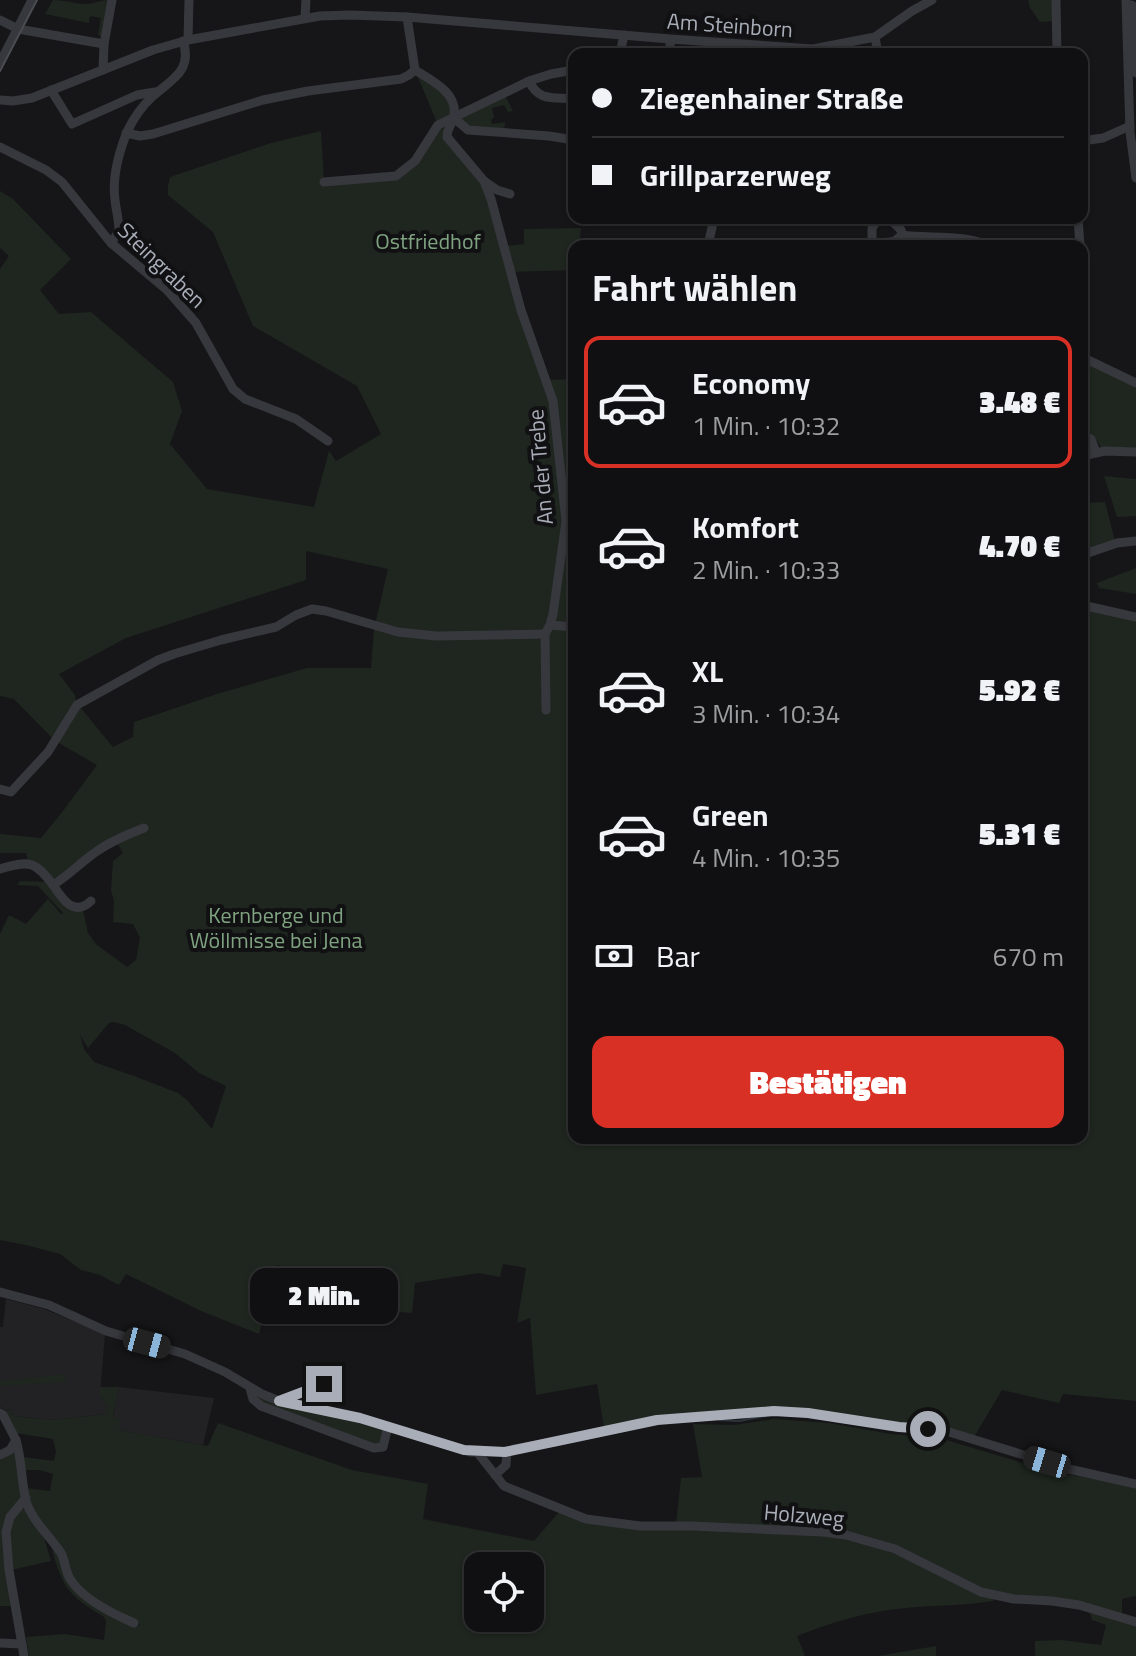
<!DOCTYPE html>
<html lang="de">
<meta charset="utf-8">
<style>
body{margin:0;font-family:"Titillium Web",sans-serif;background:#19191b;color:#f1f3f6;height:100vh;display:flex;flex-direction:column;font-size:30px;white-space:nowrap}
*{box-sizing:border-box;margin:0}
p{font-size:26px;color:#9c9d9f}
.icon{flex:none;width:44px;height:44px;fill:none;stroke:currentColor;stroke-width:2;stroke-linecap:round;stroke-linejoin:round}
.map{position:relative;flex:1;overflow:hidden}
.panel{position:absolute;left:568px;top:240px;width:520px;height:904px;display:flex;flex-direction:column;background:#101012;border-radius:16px;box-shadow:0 2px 6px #0004,0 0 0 2px #303032}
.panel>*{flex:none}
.guide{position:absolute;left:568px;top:48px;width:520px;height:176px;border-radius:16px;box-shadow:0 2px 6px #0004,0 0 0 2px #303032;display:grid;align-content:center;height:176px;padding:0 24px;background:#101012}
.fabs{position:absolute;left:464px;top:1552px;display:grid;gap:16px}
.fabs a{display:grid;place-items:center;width:80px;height:80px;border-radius:16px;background:#101012;box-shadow:0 2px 6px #0004,0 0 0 2px #303032;font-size:40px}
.end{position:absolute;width:36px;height:36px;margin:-18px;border:10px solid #a8adb8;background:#111;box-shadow:0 0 0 4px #111}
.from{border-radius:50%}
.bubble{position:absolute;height:56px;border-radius:16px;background:#101012;box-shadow:0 2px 6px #0004,0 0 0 2px #303032;font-size:26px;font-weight:800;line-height:56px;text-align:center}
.car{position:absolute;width:24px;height:48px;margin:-24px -12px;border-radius:10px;box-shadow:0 0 6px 2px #0007;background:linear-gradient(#222 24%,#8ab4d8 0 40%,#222 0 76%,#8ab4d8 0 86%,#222 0)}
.guide b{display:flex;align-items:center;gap:28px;height:76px;font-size:30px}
.guide b+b{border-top:2px solid #303032}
.guide i{width:20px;height:20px;background:#f1f3f6}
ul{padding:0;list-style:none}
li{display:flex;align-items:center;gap:24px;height:132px;margin:0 16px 12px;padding:0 8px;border:4px solid transparent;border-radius:16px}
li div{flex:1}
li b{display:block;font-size:30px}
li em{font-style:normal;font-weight:800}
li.on{border-color:#d93025}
li>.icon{width:72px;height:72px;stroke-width:1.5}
h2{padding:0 24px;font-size:36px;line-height:96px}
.pay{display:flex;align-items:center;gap:20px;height:88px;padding:0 24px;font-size:30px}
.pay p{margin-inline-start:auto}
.action{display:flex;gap:16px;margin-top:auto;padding:16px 24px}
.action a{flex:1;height:92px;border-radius:16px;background:#d93025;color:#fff;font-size:32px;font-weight:800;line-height:92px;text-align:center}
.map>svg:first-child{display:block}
.built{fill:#222225}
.green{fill:#1e261f;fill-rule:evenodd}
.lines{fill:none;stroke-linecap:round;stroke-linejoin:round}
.stream{stroke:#2c353c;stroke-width:2}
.minor{stroke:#37383d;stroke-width:9}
.tram{stroke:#4a4c52;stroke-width:2}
.route{stroke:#a8adb8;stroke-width:10}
.labels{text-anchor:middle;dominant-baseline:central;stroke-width:8;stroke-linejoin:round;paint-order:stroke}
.street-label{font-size:22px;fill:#a8adb8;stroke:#111113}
.park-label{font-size:22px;fill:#7fa381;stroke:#111113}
</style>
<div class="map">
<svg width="1136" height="1656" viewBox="0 0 1136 1656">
<rect width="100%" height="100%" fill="#161618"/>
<!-- built -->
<g class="built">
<polygon points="6,1299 44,1309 105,1334 100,1395 107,1407 106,1414 52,1420 13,1416 11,1409 6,1411 0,1407 0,1327 3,1327"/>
<polygon points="119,1387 214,1398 203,1445 118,1430 113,1418"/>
</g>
<!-- green -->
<g class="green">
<path d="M53,0C65,0 75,4 86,4C94,4 99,0 109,0L101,36L98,35L101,18L91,16L89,18V23L45,14Z"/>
<polygon points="1028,0 1052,0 1054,21 1040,22 1030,8"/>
<path d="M415,70L445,89L454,118L503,92L513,111L508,112L504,105L492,108L494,117L491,120L492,124L505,122L504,132L468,130L454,118L447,129L484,181L505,246L524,244V229L581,228L579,246H574V270L511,272L545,380L574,379V1138H1082V609L1136,621V1401L1063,1394L1059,1403L1002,1390L974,1437L799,1410L604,1428L597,1384L536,1395L530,1318L517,1323L526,1268L503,1264L500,1277L479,1273L415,1283L412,1313L341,1308L344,1279L277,1265L259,1334L201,1311L126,1274L119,1285L100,1275L81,1270L60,1254L26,1245L0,1240V934L9,915L26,924L48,899L61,914L63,913L38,886L17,885L20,881L47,882L83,910L88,933L96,944L127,967L136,960L140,938L133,924L113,922L114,901L111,890L113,861L123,853L115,839L55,881L28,861L26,853H0V834L41,838L63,811L97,765L57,742L80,707L113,747L133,737L134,722L220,693L307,668H371L374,629L388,569L306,551V580L126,638L59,674L75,695L76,702L53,739L14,699L0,696V269L9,256L0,248V191L13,199L71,259L40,290L59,314L91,312L173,382L182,411L170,444L207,489L314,507L329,451L336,461L381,434L357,386L253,326L213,232L168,195V186L170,177L271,143L321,131L324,182L396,176L416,161L438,125ZM114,1022L125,1025L175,1053L199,1073L226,1086L212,1129L187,1100L178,1093L134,1076L94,1062L84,1049L80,1035L88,1048L109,1023Z"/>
<polygon points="1082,361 1136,387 1136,449 1101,447 1094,436 1082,432"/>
<polygon points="1104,476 1136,479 1136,516 1117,517"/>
<polygon points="1082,496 1086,503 1105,502 1115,541 1082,553"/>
<polygon points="1136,568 1136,594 1099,588 1097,583"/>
<polygon points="66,1374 66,1382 0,1386 0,1381"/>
<path d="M100,1387H119L113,1417L120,1419L119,1430L208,1446L218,1423L352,1470L428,1484L423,1519L534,1541L559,1512L586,1522L606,1525L824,1535C858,1541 888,1550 919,1564C944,1575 967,1590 993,1599V1601C965,1606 935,1605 906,1608C869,1611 832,1622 797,1636L805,1656H29L26,1637L65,1634L104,1640L106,1622L104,1617C93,1610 77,1601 69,1590C62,1582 51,1552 52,1544C61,1555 61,1568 68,1579C79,1599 116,1618 136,1627L140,1624C119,1614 96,1605 80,1588C70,1578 69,1566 62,1554C49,1532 30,1515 26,1488L50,1491L53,1474L39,1470H24L23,1457L54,1461L56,1451L53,1439L16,1433L11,1422L3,1413L11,1409L13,1416L52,1420L106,1414L107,1407L100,1395ZM478,1566H530V1618H478Z"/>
<polygon points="254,1394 379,1427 383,1430 379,1445 262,1405"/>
<polygon points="775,1419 829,1423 891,1434 943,1439 1053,1472 1136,1486 1136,1596 1122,1599 1122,1616 983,1589 857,1534 676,1524 681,1478 702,1477 693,1424 734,1425"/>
<polygon points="14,1448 23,1497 9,1516 13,1606 0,1606 0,1460 5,1457"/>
<path d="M26,1507L44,1538L51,1561L11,1570C9,1547 3,1520 26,1507Z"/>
<polygon points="1089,1610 1136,1624 1136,1656 1035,1656 1035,1641 1062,1640 1101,1645 1106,1625 1092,1620"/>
<polygon points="936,1646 936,1656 877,1656"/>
</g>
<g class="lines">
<!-- stream -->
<polyline class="stream" points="720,1420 739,1421 765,1416"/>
<!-- minor -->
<g class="minor">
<polyline points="1056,0 1057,54"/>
<polyline points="1126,0 1130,132 1136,178"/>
<polyline points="1132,5 1136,73"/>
<path d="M407,17L415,70C431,80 461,94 453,119C451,127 447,128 447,137L484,181L491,199L521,310L553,401L566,521L553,614L550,625L545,634L546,710"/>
<polyline points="305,18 306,0"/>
<polyline points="0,20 18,29 104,44"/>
<polyline points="875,37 878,54"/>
<polyline points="188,40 189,0"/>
<polyline points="670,44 671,54"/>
<polyline points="618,54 621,49 624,35"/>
<polyline points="0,63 32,0"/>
<polyline points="103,70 104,44 112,0"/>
<path d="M529,81C539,102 553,97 574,99"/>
<polyline points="51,90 72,124 137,95 155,92"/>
<polyline points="0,100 13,101 32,98 153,50 188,40 320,16 350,15 407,17 670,39 813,49 875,37 912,11 932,0"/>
<polyline points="454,118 468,130 549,136 574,140"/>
<polyline points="126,133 140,136 153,134 263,100 308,91 401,79 409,75 415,70"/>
<polyline points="1082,141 1103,138 1130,126"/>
<polyline points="0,147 46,170 62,182 111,243 167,290 196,323 233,389 245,399 296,419 328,441"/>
<polyline points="484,181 497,190 510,194"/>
<polyline points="324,182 396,176 415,161 438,125 529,81 551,74 574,70"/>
<polyline points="889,218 901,230 902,235"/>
<polyline points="1078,218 1080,246"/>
<path d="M902,235C931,239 963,234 990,246"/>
<path d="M111,243L119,231C119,220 116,210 115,200C112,178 119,152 127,132C133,119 142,106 153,96C171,80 193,71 183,41"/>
<polyline points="872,243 872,228 879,218"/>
<polyline points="708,246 714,218"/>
<polyline points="839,246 890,242 895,241 902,235"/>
<polyline points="1082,268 1082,273"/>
<polyline points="1082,357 1136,383"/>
<polyline points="1082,435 1091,439 1096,452"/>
<polyline points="1082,456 1105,451 1136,452"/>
<polyline points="1082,555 1117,543 1136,541"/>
<polyline points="1082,605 1136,617"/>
<polyline points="550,625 574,627"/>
<polyline points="0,789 11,792 48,752 77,705 158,660 174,654 221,640 276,627 296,615 312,609 326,611 398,632 436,636 545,634"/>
<path d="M0,869C29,860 35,861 53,885C68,876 79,864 93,854C109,842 126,835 144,828"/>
<path d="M53,885C63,900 74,917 91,901"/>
<polyline points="0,1292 49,1305 106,1331 185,1354 225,1372 262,1394 279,1401 360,1418 470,1452 507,1452 514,1449 555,1442 657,1420 774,1411 808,1413 899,1427 946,1431 1069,1469 1136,1484"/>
<polyline points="250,1388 253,1399 261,1406 374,1448 383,1447 388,1426"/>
<polyline points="279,1401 324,1384"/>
<polyline points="0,1413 3,1415 16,1440 10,1450 0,1455"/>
<path d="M16,1440C22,1460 21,1481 26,1501C32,1521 50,1536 61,1553C65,1560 65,1569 69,1577C80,1598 113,1614 134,1623"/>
<polyline points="477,1452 504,1486 586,1519 640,1526 692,1526 823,1532 846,1535 895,1549 981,1592 1014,1599 1052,1601 1079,1605 1136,1622"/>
<polyline points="495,1475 506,1465 507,1452"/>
<polyline points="0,1643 22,1644"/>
<polyline points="24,1656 9,1570 6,1532 10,1517 26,1498"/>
</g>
<!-- tram -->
<polyline class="tram" points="0,71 37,0"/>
</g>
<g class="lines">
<!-- route -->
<polyline class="route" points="324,1384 279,1401 360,1418 464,1450 505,1452 657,1420 774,1411 808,1413 899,1427 928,1429"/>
</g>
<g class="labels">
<!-- street labels -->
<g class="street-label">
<text transform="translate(730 25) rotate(4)">Am Steinborn</text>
<text transform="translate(162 265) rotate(44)">Steingraben</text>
<text transform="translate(540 467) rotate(-95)">An der Trebe</text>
<text transform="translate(804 1515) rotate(5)">Holzweg</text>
</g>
<!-- park labels -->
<g class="park-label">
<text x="428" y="241">Ostfriedhof</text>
<text x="276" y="915">Kernberge und<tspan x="276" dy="25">Wöllmisse bei Jena</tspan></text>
</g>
</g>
</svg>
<div class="fabs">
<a><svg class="icon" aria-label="locate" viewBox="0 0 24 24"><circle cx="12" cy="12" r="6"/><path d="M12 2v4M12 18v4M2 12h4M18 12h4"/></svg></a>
</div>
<i class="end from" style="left:928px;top:1429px"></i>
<i class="end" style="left:324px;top:1384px"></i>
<div class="bubble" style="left:250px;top:1268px;width:148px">2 Min.</div>
<i class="car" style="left:147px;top:1343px;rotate:105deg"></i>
<i class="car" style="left:1047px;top:1462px;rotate:287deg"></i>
<div class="guide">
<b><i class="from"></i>Ziegenhainer Straße</b>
<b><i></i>Grillparzerweg</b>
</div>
<section class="panel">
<h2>Fahrt wählen</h2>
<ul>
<li class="on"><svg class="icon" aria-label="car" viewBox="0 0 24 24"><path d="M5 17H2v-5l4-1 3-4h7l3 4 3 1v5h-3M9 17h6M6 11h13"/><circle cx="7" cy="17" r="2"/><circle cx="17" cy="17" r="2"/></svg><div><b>Economy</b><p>1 Min. · 10:32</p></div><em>3.48 €</em></li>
<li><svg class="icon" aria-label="car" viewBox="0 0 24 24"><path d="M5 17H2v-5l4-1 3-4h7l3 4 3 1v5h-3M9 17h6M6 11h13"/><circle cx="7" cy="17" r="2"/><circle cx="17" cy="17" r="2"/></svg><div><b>Komfort</b><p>2 Min. · 10:33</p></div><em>4.70 €</em></li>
<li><svg class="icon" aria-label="car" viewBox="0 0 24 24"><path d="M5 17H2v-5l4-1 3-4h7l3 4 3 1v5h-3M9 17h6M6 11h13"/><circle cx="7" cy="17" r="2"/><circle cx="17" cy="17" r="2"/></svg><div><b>XL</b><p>3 Min. · 10:34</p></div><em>5.92 €</em></li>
<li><svg class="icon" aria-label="car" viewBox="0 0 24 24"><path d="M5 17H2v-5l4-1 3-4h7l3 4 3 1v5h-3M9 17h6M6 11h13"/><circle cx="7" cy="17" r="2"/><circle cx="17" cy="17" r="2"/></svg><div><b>Green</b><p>4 Min. · 10:35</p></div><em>5.31 €</em></li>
</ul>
<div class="pay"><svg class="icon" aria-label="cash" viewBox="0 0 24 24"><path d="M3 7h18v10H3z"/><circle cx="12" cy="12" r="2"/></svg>Bar<p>670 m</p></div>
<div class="action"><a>Bestätigen</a></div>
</section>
</div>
